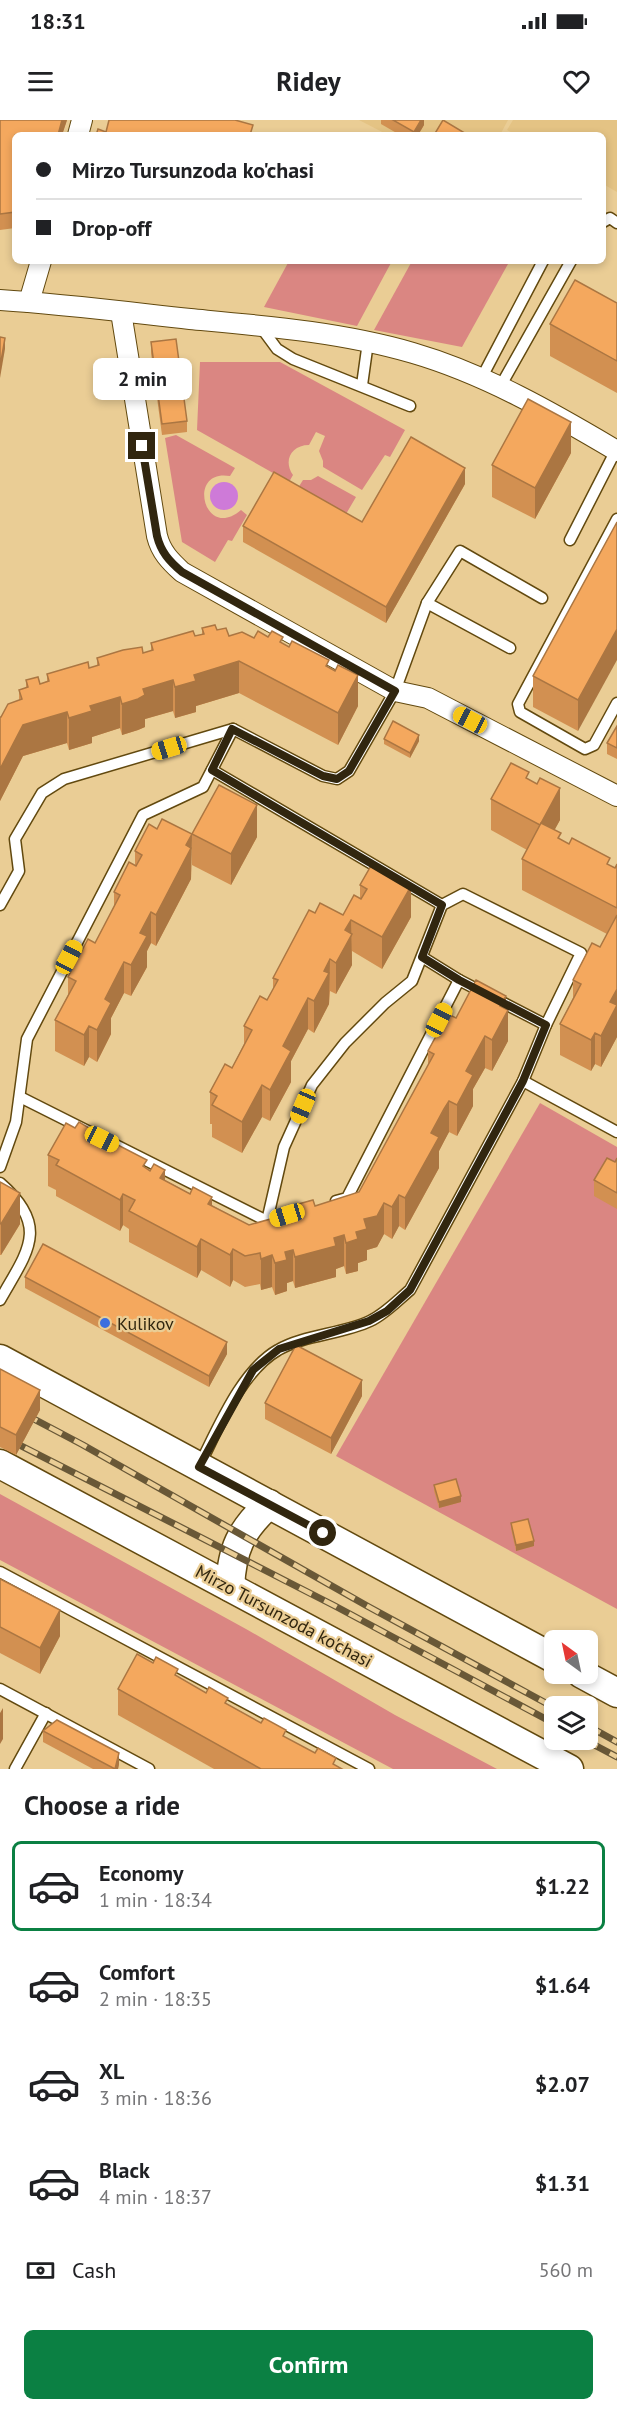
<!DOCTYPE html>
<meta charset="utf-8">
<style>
body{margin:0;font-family:"PT Sans",sans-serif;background:#f2f2f2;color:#202124;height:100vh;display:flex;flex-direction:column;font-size:22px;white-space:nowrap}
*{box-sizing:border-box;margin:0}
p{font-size:20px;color:#757577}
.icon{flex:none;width:33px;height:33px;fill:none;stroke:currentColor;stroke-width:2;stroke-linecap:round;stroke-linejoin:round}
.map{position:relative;height:1649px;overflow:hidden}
.side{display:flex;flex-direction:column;background:#fff;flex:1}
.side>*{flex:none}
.top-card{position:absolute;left:12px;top:12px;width:594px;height:132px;border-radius:9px;box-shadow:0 3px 9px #0003;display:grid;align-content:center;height:132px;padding:0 24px;background:#fff}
.needle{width:39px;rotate:327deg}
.buttons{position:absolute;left:544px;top:1510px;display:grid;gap:12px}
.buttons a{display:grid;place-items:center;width:54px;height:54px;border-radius:9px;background:#fff;box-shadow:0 3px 9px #0003;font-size:30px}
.end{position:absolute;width:27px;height:27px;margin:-14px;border:8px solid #31260f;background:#fff;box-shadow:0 0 0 3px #fff}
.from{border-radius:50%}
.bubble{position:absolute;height:42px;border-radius:9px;background:#fff;box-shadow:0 3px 9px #0003;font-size:20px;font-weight:700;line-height:42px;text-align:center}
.car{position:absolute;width:18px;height:36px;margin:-18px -9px;border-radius:8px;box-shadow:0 0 4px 2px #0007;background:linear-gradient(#f5c518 24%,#345 0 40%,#f5c518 0 76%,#345 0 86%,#f5c518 0)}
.top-card b{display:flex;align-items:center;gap:21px;height:57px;font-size:22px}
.top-card b+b{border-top:2px solid #e0e0e0}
.top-card i{width:15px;height:15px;background:#202124}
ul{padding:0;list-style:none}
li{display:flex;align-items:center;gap:18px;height:90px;margin:0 12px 9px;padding:0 12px;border:3px solid transparent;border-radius:9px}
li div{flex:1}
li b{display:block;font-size:22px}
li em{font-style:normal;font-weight:700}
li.on{border-color:#0b8043}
li>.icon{width:54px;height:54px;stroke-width:1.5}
h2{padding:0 24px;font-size:27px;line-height:72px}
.pay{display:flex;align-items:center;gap:15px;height:66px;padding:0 24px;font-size:22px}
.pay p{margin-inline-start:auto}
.primary-button{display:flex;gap:12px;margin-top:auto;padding:12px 24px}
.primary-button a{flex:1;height:69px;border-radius:9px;background:#0b8043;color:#fff;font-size:24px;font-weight:700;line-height:69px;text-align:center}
.status{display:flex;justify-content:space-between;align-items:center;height:42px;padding:0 30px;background:#fff;direction:ltr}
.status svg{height:16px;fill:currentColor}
header{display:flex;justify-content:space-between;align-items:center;height:78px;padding:0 24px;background:#fff;font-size:27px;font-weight:700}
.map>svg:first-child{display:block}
.built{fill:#e4c384}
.green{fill:#da8682}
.water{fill:#ce7ad8}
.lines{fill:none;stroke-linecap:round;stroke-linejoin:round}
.lane-casing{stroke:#62490f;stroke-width:13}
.street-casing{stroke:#62490f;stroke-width:22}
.secondary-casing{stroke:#62490f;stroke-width:31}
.lane{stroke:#fff;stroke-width:10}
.street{stroke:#fff;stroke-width:20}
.secondary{stroke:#fff;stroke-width:28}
.rail-casing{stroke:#695837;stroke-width:7}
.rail{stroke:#eacd95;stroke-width:4.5;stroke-dasharray:14;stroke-linecap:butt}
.wall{fill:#d29051}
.shaded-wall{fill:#ab7642}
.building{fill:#f4a85e;stroke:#ab7642;stroke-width:1.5}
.route{stroke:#31260f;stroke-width:8}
.poi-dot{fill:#3c6fdf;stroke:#eacd95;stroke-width:2}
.labels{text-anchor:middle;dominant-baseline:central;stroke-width:4.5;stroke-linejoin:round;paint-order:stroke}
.poi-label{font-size:18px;fill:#31260f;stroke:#eacd95;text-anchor:start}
.street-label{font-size:18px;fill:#31260f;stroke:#eacd95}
</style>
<div class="status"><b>18:31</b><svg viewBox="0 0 49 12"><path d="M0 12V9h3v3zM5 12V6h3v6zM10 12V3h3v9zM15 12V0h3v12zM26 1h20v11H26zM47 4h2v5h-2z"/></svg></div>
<header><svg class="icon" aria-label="menu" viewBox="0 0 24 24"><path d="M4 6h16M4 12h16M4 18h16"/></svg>Ridey<svg class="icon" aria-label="heart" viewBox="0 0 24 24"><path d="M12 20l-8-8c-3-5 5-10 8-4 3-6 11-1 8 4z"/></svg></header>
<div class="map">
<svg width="617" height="1649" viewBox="0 0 617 1649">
<rect width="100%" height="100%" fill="#eacd95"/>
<!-- built -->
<g class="built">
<polygon points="359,0 508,0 500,15 388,15"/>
<polygon points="513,0 617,0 617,72 603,64 603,15 516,15 507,10"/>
</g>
<!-- green -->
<g class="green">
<polygon points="289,141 392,141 357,206 264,187"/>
<polygon points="412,141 503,141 508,144 462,227 374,210"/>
<path d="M200,242H280L405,310L390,337L385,335L362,370L323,347V341L319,331L325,316L316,312L309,325C291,325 283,341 293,355L289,362L197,310Z"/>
<path d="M176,315L235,348L230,356C186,348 204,422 241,390L247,395L232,421L228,420L215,442L182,422L165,318Z"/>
<polygon points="318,356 356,377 346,394 298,368 303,360 311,360"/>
<polygon points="540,983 617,1027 617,1489 336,1336"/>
<polygon points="0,1374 246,1509 395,1595 497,1649 393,1649 0,1440"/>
</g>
<!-- water -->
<circle class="water" cx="224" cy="376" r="14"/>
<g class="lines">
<defs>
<g id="lane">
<polyline points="603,102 610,98 617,103"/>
<polyline points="260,206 277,229 293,239 410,286"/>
<polyline points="481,259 543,141"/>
<polyline points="362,265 368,222"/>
<polyline points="500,267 571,141"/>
<polyline points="617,399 518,584 520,592 585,629 594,625 617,583"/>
<polyline points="570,420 616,330"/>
<polyline points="427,483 510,528"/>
<polyline points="212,650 442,785"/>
<polyline points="0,785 19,751 15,719 42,673 64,659 233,609 323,656 337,659 349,651 395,571 427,483 460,431 542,478"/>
<polyline points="422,837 459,860"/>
<polyline points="523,961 617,1012"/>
<polyline points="20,977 267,1101 272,1100"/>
<polyline points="0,1047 16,1002 27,919 143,695 203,667 233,609"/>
<path d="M0,1063C51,1107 27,1132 0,1180"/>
<polyline points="336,1081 347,1078 459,860 546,905"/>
<path d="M199,1346C218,1309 241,1251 278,1230C303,1215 343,1214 370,1201C385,1194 397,1181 410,1170L523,961L546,905L581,833L463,774L442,785L412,861L385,883L345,923L312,965L284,1027L267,1101"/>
<polyline points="0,1452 369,1649"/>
<polyline points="0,1569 149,1649"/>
<polyline points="15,1649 46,1593"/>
</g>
<g id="street">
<polyline points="78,15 82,0"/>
<path d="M0,180C63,184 126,192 190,199C264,206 341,212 413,233C485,254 553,293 617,331"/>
<polyline points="29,182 41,141"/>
<path d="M121,192L157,416C161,432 170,441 182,452L395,571L428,578L617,676"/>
</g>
<g id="secondary">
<polyline points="0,1239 555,1539"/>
<polyline points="0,1344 569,1649"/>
<path d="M230,1467C232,1429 240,1411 269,1384"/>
<polyline points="582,1554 617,1573"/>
</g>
</defs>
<!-- lane casing -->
<use href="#lane" class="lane-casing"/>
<!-- street casing -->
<use href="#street" class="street-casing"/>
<!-- secondary casing -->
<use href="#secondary" class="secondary-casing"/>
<!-- lane -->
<use href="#lane" class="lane"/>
<!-- street -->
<use href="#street" class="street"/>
<!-- secondary -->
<use href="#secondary" class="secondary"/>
<defs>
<g id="rail">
<polyline points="0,1281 83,1325 369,1487 555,1588"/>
<polyline points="0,1315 335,1486 555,1604"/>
<polyline points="588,1606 617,1622"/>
<polyline points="585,1620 617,1637"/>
</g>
</defs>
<!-- rail casing -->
<use href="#rail" class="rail-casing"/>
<!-- rail -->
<use href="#rail" class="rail"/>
</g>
<!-- wall -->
<g class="wall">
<polygon points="0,0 67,0 62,15 15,15 15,108 0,110"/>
<polygon points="381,0 424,0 424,5 418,15 400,15 381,4"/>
<polygon points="617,183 617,273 550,236 550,204"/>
<polygon points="151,222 187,301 187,312 162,315 151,233"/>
<polygon points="571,333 535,399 492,377 492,345"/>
<polygon points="465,364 386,503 243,422 243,406 362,402"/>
<polygon points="617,402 578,611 533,587 533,556"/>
<polygon points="202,508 217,510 229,516 254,518 283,524 329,547 358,586 338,625 239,573 196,586 196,592 175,598 173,591 145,599 145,607 138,610 122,615 120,608 92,617 92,623 69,630 67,623 23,636 0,681 0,597 1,597 19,580 19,570 26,568 26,560 40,564 47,561 47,554 89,548 97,546 97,538 143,533 151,531 151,523 202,515"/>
<polygon points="617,606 617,639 607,634 607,623"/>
<polygon points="384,619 419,621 410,638 384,624"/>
<polygon points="529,660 560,700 554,710 561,720 615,748 617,744 617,917 601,947 595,944 591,951 560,935 560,904 573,878 573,860 600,827 607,814 522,770 522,739 527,730 491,710 491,679"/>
<polygon points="157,709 192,714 191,759 156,826 151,823 147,831 147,847 131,876 124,873 111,898 111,914 97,942 89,937 84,946 55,931 55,900 68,875 68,857 95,823 114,787 114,772 135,745 135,731"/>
<polygon points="192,714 257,717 231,765 192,745"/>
<polygon points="360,765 411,797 382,849 352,831 352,845 336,874 330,871 329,884 314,913 308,909 291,941 291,962 270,1001 262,997 242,1033 212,1017 212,1004 210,1004 210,972 232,948 244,924 244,906 267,880 273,870 273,858 315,793 343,795 360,779"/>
<polygon points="506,889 508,921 492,951 485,948 473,969 473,986 457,1016 449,1012 444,1021 439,1031 439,1048 405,1110 399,1106 392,1119 384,1114 377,1127 367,1130 367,1140 358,1143 358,1151 346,1154 344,1146 336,1149 336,1157 295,1168 293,1161 287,1163 287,1171 275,1175 272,1167 261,1170 260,1164 245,1167 233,1160 230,1167 201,1150 197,1158 129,1122 129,1109 123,1105 120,1111 56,1076 56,1070 48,1066 48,1035 75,1008 147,1048 165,1060 249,1105 291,1093 291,1086 315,1086 359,1072 428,946 428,931 456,898"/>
<polygon points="617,1038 617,1089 594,1076 594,1060 615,1042"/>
<polygon points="0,1062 20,1104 1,1135 0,1135"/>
<polygon points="25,1157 227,1234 209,1267 25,1168"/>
<polygon points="0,1249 40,1290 16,1335 0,1327"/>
<polygon points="362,1276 331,1334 265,1299 265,1283"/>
<polygon points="434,1365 461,1382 439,1388 434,1371"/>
<polygon points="511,1403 534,1426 516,1431 511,1409"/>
<polygon points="0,1459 60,1516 40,1554 0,1533"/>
<polygon points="153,1543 228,1585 342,1649 214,1649 118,1595 118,1569"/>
<polygon points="43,1611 119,1644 118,1649 93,1649 43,1622"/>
</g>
<!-- shaded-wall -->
<g class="shaded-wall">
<polygon points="62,0 67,0 62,15 58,15"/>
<polygon points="421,0 424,0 424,5 418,15 414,15 414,12"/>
<polygon points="5,218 5,229 0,258 0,247"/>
<polygon points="571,302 571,333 535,399 535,368"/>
<polygon points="465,348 465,364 386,503 386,487"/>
<polygon points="617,509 617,540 578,611 578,580"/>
<polygon points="239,541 239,573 196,586 196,592 175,598 175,567 194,555"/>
<polygon points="358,555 358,586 338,625 338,593"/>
<polygon points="173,560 173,591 145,599 145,607 138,610 122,615 122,584 143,569"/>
<polygon points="120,577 120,608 92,617 92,623 69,630 69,598 90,586"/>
<polygon points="67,592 67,623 23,636 0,681 0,649 23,605"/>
<polygon points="419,615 419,621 410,638 410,633"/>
<polygon points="560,668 560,700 540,737 540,705"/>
<polygon points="257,685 257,717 231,765 231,734"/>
<polygon points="192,714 191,759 156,826 156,795 186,725"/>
<polygon points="411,766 411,797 382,849 382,817"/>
<polygon points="151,792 151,823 147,831 147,847 131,876 131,845 140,813"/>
<polygon points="351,800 352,845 336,874 336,843 345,810"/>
<polygon points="330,839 329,884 314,913 314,881 324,851"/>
<polygon points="124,842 124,873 111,898 111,914 97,942 97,910 105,879"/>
<polygon points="617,869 617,917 601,947 601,916 610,882"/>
<polygon points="506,876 506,894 508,890 508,921 492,951 492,920 500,886"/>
<polygon points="308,878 308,909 291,941 291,962 270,1001 270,970 283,926"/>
<polygon points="89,906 89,937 84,946 84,915"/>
<polygon points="595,913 595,944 591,951 591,920"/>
<polygon points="485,916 485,948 473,969 473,986 457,1016 457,985 466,951"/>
<polygon points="262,965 262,997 242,1033 242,1002"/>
<polygon points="449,981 449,1012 439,1031 439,1048 405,1110 405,1078 431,1013"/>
<polygon points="108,1019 108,1050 104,1025"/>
<polygon points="165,1050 165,1081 160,1058"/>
<polygon points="20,1073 20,1104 1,1135 1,1104"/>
<polygon points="123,1074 123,1105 120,1111 120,1080"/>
<polygon points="399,1075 399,1106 392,1119 392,1087"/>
<polygon points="212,1077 212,1108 208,1084"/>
<polygon points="384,1083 384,1114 377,1127 367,1130 367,1140 358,1143 358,1151 346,1154 346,1123 356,1112 364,1099"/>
<polygon points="344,1115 344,1146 336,1149 336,1157 295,1168 295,1137 334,1118"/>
<polygon points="201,1119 201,1150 197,1158 197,1127"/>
<polygon points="233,1129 233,1160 230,1167 230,1135"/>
<polygon points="293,1130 293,1161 287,1163 287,1171 275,1175 275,1143 285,1132"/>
<polygon points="272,1135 272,1167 261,1170 261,1139"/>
<polygon points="227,1222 227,1234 209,1267 209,1256"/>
<polygon points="362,1260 362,1276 331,1334 331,1318"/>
<polygon points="40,1270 40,1290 16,1335 16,1315"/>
<polygon points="461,1376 461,1382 439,1388 439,1382"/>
<polygon points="534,1421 534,1426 516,1431 516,1425"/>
<polygon points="60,1490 60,1516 40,1554 40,1528"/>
<polygon points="3,1588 3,1619 0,1624 0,1593"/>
<polygon points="119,1633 119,1644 118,1649 115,1649"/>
</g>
<!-- building -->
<g class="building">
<polygon points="0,0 62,0 58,15 15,15 15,92 0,94"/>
<polygon points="109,0 235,0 253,5 250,15 96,15 98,9 106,12"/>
<polygon points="393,0 421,0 414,12"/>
<polygon points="443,0 468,15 434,15"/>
<polygon points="575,160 617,183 617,241 550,204"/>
<polygon points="0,217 5,218 0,247"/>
<polygon points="176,219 187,301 162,304 151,222"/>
<polygon points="528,279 571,302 535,368 492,345"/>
<polygon points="411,317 465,348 386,487 243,406 274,352 362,402"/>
<polygon points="617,402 617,509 578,580 533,556"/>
<polygon points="215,505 217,510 226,508 229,516 242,512 254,518 258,511 268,517 272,511 283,517 280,522 289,527 292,521 329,540 326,546 335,551 338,545 358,555 338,593 239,541 194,555 196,561 175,567 173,560 143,569 145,575 138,579 122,584 120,577 90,586 92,591 69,598 67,592 23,605 0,649 0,597 1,597 8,584 22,579 19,570 28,567 26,560 38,557 40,564 49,561 47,554 88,542 89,548 99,545 97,538 123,530 142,527 143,533 153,530 151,523 193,511 195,516 204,514 202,508"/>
<polygon points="393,601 419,615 410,633 384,619"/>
<polygon points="617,606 617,628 607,623"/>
<polygon points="511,643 529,652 526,658 537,664 540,658 560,668 540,705 491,679"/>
<polygon points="219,665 257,685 231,734 192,714"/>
<polygon points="162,699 192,714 186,725 191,728 156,795 151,792 140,813 147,816 131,845 124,842 105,879 111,883 97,910 89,906 84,915 55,900 76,861 68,857 88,819 95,823 120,775 114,772 129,742 136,746 142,735 135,731 149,704 157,709"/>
<polygon points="541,703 561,713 558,718 569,724 572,718 610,738 607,744 615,748 617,744 617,788 522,739"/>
<polygon points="372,744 411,766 382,817 351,800 345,810 352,814 336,843 330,839 324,851 329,853 314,881 308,878 283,926 291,931 270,970 262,965 242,1002 212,985 217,976 210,972 225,944 232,948 252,910 244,906 260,876 267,880 278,860 273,858 309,790 315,793 320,783 343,795 354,775 361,779 367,769 360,765"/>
<polygon points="617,795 617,869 610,882 617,885 601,916 595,913 591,920 560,904 581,864 573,860 592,823 600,827"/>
<polygon points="476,860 506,876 500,886 508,890 492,920 485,916 466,951 473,955 457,985 449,981 444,989 431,1013 439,1017 405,1078 399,1075 392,1087 384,1083 377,1096 364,1099 367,1109 356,1112 358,1119 346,1123 344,1115 334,1118 336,1126 295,1137 293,1130 285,1132 287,1140 275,1143 272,1135 261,1139 260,1133 245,1136 233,1129 230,1135 201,1119 197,1127 129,1091 135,1080 123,1074 120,1080 56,1045 59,1040 48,1035 66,1003 75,1008 79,1002 108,1019 104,1025 112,1030 116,1024 147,1040 143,1046 150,1051 154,1044 165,1050 160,1058 190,1074 193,1067 212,1077 208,1084 249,1105 292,1093 291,1086 313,1080 315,1086 359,1072 434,934 428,931 448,894 456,898"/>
<polygon points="607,1038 615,1042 617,1038 617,1073 594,1060"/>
<polygon points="0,1062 20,1073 1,1104 0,1103"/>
<polygon points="43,1124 227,1222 209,1256 25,1157"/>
<polygon points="296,1225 362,1260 331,1318 265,1283"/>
<polygon points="0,1249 40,1270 16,1315 0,1307"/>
<polygon points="456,1359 461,1376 439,1382 434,1365"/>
<polygon points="528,1399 534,1421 516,1425 511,1403"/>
<polygon points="0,1459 60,1490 40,1528 0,1507"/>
<polygon points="137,1534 153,1543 156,1537 178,1549 175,1555 206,1573 209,1567 228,1578 225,1583 261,1603 264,1598 286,1610 283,1616 315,1633 318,1628 336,1638 333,1644 342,1649 261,1649 118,1569"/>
<polygon points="57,1600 119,1633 115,1649 43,1611"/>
</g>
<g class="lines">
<!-- route -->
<path class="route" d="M142,326L157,416C161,432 169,441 182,452L395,571L349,651L337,659L323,656L232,609L212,650L442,785L422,837L459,860L546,905L523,961L410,1170L387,1191L369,1201L279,1229L253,1250L199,1347L323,1413"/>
</g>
<!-- markers -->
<circle class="poi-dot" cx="105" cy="1203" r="6"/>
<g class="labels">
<!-- poi labels -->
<g class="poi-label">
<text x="117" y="1203">Kulikov</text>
</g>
<!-- street labels -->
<g class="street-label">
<text transform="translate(284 1496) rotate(28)">Mirzo Tursunzoda ko'chasi</text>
</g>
</g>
</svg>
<div class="buttons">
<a><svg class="needle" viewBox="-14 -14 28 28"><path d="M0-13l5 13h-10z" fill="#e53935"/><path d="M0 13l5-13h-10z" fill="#757577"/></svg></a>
<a><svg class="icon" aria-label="layers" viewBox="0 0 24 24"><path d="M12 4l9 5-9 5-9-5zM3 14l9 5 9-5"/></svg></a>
</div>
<i class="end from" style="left:323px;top:1413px"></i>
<i class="end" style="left:142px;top:326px"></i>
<div class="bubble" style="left:93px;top:238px;width:99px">2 min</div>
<i class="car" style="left:470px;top:600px;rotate:298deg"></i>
<i class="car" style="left:169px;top:628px;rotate:253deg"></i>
<i class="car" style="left:69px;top:837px;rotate:28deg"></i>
<i class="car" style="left:439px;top:900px;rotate:27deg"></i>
<i class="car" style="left:303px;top:986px;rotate:203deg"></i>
<i class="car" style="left:102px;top:1019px;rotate:116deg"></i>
<i class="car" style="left:287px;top:1095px;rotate:253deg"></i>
<div class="top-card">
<b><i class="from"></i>Mirzo Tursunzoda ko'chasi</b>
<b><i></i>Drop-off</b>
</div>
</div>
<section class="side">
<h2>Choose a ride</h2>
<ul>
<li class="on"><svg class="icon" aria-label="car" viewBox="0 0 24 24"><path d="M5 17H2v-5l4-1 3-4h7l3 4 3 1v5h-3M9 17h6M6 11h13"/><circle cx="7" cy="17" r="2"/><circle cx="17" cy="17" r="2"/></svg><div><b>Economy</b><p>1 min · 18:34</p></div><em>$1.22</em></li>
<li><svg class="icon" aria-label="car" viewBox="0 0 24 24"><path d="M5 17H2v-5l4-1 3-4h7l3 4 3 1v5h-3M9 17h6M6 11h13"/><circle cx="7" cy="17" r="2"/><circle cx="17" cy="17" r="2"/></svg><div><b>Comfort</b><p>2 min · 18:35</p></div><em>$1.64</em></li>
<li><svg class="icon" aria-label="car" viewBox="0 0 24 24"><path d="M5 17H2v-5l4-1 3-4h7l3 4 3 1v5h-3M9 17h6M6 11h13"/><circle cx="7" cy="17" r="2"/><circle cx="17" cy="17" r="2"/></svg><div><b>XL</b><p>3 min · 18:36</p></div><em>$2.07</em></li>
<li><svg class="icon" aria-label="car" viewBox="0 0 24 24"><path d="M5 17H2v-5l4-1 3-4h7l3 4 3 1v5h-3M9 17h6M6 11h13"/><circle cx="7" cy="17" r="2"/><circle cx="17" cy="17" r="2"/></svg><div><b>Black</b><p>4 min · 18:37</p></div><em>$1.31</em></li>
</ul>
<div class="pay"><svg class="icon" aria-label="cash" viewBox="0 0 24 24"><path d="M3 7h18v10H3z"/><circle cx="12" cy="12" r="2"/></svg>Cash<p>560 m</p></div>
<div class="primary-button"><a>Confirm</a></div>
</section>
